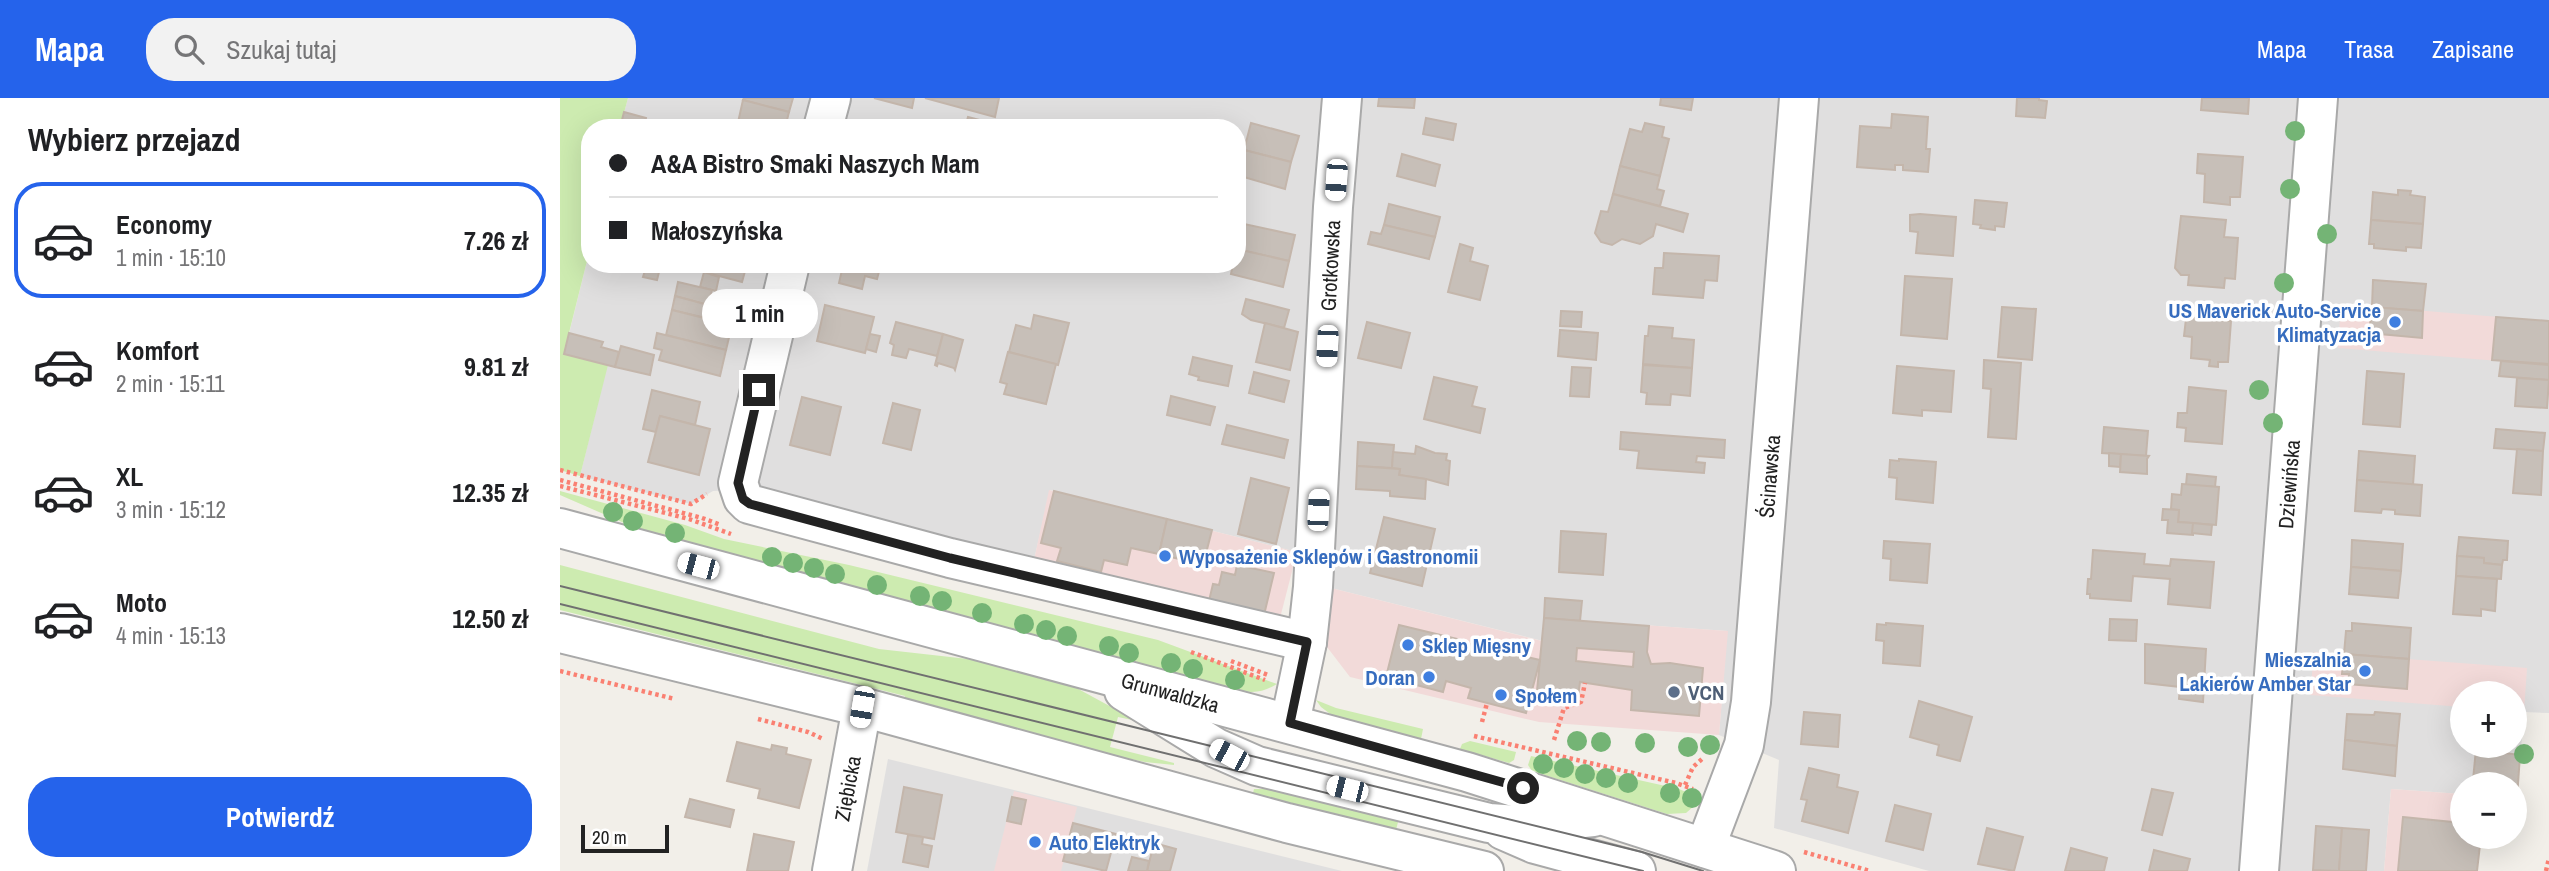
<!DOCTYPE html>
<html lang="pl">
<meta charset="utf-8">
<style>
body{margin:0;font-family:"Archivo Narrow",sans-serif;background:#f2f2f2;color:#202124;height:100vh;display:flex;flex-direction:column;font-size:26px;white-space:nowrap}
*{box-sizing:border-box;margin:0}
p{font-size:23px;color:#757577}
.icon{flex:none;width:38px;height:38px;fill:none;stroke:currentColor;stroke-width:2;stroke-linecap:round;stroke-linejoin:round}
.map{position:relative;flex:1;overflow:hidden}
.drawer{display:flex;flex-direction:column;background:#fff;width:560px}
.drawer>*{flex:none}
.banner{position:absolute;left:21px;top:21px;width:665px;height:154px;border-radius:28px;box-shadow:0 7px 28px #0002;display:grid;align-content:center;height:154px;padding:0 28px;background:#fff}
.controls{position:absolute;left:1890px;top:583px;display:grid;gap:14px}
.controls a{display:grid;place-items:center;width:77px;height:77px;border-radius:50%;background:#fff;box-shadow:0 7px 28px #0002;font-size:35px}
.scale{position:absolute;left:21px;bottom:18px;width:88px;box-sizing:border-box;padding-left:7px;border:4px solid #222;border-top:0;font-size:19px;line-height:24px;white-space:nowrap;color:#222;-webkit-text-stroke:5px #fff;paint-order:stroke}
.end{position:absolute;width:32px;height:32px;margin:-16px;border:9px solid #222;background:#fff;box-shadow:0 0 0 4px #fff}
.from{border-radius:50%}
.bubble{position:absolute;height:49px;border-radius:24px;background:#fff;box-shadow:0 7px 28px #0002;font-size:23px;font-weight:800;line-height:49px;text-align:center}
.car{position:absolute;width:21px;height:42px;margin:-21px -10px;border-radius:9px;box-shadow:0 0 5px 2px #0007;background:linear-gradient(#fff 24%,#345 0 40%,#fff 0 76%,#345 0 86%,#fff 0)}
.banner b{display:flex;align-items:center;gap:24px;height:66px;font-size:26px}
.banner b+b{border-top:2px solid #e0e0e0}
.banner i{width:18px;height:18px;background:#202124}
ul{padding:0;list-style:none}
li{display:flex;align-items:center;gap:21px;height:116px;margin:0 14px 10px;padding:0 14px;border:4px solid transparent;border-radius:28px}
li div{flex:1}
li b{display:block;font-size:26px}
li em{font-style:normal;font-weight:800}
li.on{border-color:#2563eb}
li>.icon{width:63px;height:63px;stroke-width:1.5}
h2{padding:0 28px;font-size:32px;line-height:84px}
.button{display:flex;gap:14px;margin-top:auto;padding:14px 28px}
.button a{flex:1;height:80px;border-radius:28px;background:#2563eb;color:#fff;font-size:28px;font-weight:800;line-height:80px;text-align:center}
header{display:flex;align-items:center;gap:42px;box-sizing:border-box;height:98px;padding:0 35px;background:#2563eb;color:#fff}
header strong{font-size:33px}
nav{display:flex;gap:38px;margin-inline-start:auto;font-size:24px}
.search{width:490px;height:63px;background:#f2f2f2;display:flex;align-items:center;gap:18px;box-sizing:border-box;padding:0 24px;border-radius:28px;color:#757577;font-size:26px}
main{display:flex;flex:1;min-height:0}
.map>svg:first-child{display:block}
.residential{fill:#e0dfdf;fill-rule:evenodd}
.commercial{fill:#f2dad9}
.grass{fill:#cdebb0}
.building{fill:#c7bfb8;stroke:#c4b6ab;stroke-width:2;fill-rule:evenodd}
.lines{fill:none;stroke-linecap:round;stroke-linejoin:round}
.minor-casing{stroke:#a9a9a9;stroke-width:42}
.path{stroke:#fa8072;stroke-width:4.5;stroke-dasharray:3.5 3.5;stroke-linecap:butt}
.minor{stroke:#fff;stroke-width:38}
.tram{stroke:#707070;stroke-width:2}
.tree{fill:#74b475}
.route{stroke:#222;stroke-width:9}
.shop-dot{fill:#3f7fe0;stroke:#fff;stroke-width:2.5}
.service-dot{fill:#5c6f8a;stroke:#fff;stroke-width:2.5}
.labels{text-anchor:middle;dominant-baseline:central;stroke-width:7;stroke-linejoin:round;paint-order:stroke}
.street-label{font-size:21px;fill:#222;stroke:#fff}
.shop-label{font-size:21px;font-weight:bold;fill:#366cbe;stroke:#fff;text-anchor:start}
.service-label{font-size:21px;font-weight:bold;fill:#4e5e75;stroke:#fff;text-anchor:start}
</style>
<header>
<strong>Mapa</strong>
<div class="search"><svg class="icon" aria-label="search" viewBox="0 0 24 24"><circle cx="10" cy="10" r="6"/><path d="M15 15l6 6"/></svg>Szukaj tutaj</div>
<nav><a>Mapa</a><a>Trasa</a><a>Zapisane</a></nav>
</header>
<main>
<section class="drawer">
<h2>Wybierz przejazd</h2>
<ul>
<li class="on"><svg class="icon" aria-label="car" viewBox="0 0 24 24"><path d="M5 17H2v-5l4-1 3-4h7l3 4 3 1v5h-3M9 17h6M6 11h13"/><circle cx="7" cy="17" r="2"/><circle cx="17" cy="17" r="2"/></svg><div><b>Economy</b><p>1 min · 15:10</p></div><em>7.26 zł</em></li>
<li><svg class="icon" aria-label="car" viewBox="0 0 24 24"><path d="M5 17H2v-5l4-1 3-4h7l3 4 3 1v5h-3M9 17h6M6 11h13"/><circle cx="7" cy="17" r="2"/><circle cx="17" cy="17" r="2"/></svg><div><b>Komfort</b><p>2 min · 15:11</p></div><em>9.81 zł</em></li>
<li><svg class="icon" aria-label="car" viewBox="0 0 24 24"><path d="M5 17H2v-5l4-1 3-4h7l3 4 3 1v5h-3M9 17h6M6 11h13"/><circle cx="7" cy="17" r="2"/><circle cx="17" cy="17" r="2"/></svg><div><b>XL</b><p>3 min · 15:12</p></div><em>12.35 zł</em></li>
<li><svg class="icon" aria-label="car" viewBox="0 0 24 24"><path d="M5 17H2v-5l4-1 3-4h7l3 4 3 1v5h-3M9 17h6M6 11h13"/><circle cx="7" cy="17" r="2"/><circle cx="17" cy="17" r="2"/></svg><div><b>Moto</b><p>4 min · 15:13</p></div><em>12.50 zł</em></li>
</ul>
<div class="button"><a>Potwierdź</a></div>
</section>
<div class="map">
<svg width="1989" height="773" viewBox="0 0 1989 773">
<rect width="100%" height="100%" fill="#f2efe9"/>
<!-- residential -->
<g class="residential">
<path d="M68,0H1989V615L1964,614L1957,700H1955V686H1902V696L1831,691L1824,773H1369L1214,730L1219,662L1159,637L1167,533L985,520L983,543L771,490L737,454L490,392L474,462L196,391L153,393L131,406L20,378L47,267L4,256L30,151V166H677V30H60ZM1902,595H1955V648H1902Z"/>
<polygon points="328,661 782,773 307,773"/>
</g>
<!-- commercial -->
<g class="commercial">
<polygon points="1781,206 1989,223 1989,267 1778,250"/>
<polygon points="489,392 737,454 719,524 474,462"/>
<polygon points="771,490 982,543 984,520 1168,533 1159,637 979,624 790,579 767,549"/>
<polygon points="1754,554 1967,570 1964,614 1955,613 1955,595 1902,595 1902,609 1750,597"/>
<polygon points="1831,691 1902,696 1902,738 1921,739 1917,773 1824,773"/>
<polygon points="454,693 517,709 501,773 434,773"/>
</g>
<!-- grass -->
<g class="grass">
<polygon points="0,0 68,0 60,30 30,30 30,151 4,255 48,267 20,378 0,372"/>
<path d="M0,393L125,427L164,441L289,467L598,542L717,586C704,594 695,595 681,593L87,435L0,397Z"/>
<polygon points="0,467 319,551 408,561 511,587 577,623 558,619 550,649 614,665 614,667 585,664 547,656 344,601 345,598 0,512"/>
<polygon points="756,602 776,610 863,631 861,641 773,618 761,609"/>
<polygon points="910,643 956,654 954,662 949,665 900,651 902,646"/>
<polygon points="971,658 1119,691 1142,701 1126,715 1107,716 972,673 968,667"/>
<polygon points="694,691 720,691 839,720 836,732 693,695"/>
</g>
<!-- building -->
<g class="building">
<polygon points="184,0 233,0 229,14 183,2"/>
<polygon points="314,0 354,0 352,10"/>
<polygon points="365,0 439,0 435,19"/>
<polygon points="819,0 855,0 854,10 818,8"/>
<polygon points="1101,0 1133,0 1131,12 1100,7"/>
<polygon points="1457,0 1479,0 1479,2 1487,3 1485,20 1456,18"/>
<polygon points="1642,0 1689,0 1688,16 1641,12"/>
<polygon points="183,2 229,14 225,30 177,29"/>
<polygon points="64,14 86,20 84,30 60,30"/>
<polygon points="1332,16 1368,19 1366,51 1370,51 1368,74 1343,72 1343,67 1335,67 1335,72 1297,69 1300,28 1331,30"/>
<polygon points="408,19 450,30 405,30"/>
<polygon points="866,20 896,26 893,42 863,36"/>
<polygon points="691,25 739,38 731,64 684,52"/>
<polygon points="1085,25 1104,29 1102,39 1109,41 1100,78 1060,68 1070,31 1082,34"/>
<polygon points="684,52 731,64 725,91 677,77"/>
<polygon points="842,56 880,67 875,88 837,78"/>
<polygon points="1638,56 1683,59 1680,99 1670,99 1670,107 1644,104 1645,76 1637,75"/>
<polygon points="1060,68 1100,78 1097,91 1104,93 1100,108 1053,96"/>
<polygon points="1838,92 1851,93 1850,97 1865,99 1863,126 1811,122 1813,94 1838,97"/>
<polygon points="1053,96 1128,116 1123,134 1096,126 1093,138 1080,146 1062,141 1052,147 1041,144 1035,135 1041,113 1048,114"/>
<polygon points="1415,102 1447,105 1444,129 1435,128 1435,132 1420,130 1421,127 1413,126"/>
<polygon points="829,106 880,119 875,139 824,127"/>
<polygon points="1360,116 1396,119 1393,158 1356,155 1358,134 1350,133 1350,117"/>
<polygon points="1621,118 1666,122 1664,139 1678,140 1675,181 1665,180 1664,190 1628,187 1629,177 1621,177 1615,170"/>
<polygon points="1811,122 1863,126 1861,150 1846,149 1846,153 1814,150 1814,146 1809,146"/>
<polygon points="684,126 735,137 729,163 677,151"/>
<polygon points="824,127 875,139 869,161 808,146 811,134 821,136"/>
<polygon points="900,146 913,150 910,163 928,168 920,202 888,194"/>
<polygon points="677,151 729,163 723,189 671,176 673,166 677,166"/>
<polygon points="1104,155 1159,158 1157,183 1145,182 1143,200 1093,196 1095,170 1103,170"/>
<polygon points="87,166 101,166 97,182 83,179"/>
<polygon points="146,166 187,166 182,184 144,174"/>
<polygon points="276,166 321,166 317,181 305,178 302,191 279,185 282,172 275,171"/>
<polygon points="144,174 159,179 156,193 140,189"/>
<polygon points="1345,178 1392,181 1387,241 1341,237"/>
<polygon points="1813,182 1866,186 1863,213 1812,209"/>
<polygon points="118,184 152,192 148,207 115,198"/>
<polygon points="115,198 152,208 150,221 112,212"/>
<polygon points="686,201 729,212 724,230 691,222 682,216"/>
<polygon points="265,207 314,219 305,255 257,243"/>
<polygon points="1442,209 1476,211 1472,262 1438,259"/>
<polygon points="1812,209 1863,213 1862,240 1809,235"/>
<polygon points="112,212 172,227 166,252 106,237"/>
<polygon points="1001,213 1022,214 1021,229 1000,228"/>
<polygon points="474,217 509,225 498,267 449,254 456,227 471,231"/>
<polygon points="1936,219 1989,223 1989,266 1932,262"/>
<polygon points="1635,220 1671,223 1668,264 1658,264 1658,269 1649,268 1650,262 1631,260 1632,239 1624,238 1626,221"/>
<polygon points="336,224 383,236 377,258 349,251 346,260 332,257 334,247 330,245"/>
<polygon points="807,224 850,235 841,270 798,260"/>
<polygon points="705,225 738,234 730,272 696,264"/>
<polygon points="1089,228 1113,230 1112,240 1134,242 1132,270 1083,266 1085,238 1088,238"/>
<polygon points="1000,232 1038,235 1036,262 998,258"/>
<polygon points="9,235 43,244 41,249 59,254 55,269 4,256"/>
<polygon points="97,235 166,252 160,278 99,262 102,252 94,250"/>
<polygon points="310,236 320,238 316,254 306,251"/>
<polygon points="383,236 403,242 395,272 394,270 378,265 377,268 375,267"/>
<polygon points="61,248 94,257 90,277 55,269"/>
<polygon points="448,254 496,266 486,306 444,296 447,286 440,284"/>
<polygon points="633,259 672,268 668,288 638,282 639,279 629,276"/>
<polygon points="1424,262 1461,265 1456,341 1428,339 1431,291 1423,290"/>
<polygon points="1941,263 1989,267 1989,282 1939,278"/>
<polygon points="1083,267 1132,270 1130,298 1111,296 1110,307 1086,306 1087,295 1081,294"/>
<polygon points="1337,268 1394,273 1391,314 1362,312 1362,318 1333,315"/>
<polygon points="1012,269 1031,270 1029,299 1010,298"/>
<polygon points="1807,273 1844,276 1840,329 1803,326"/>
<polygon points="694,274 729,283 724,304 689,295"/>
<polygon points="874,279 917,289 912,308 925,311 920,335 864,321"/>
<polygon points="1957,280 1989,282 1987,310 1955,308"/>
<polygon points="1629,289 1666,293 1662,346 1625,343 1626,330 1617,329 1618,315 1627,315"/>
<polygon points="92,292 140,304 135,327 100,318 96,334 83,331"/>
<polygon points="611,298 655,309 650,327 607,317"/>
<polygon points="242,299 281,309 270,357 230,347"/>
<polygon points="333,305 360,312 351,352 323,345"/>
<polygon points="100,318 150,331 139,377 88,364"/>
<polygon points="667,327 728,342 724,360 662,346"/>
<polygon points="1544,329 1588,333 1586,358 1542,355"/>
<polygon points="1936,331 1985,335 1983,353 1934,350"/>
<polygon points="1061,334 1165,342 1164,360 1137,358 1136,364 1145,365 1144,375 1077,370 1079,353 1060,351"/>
<polygon points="798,344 834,347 832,370 797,368"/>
<polygon points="856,348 875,355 887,356 886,362 890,363 888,387 866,381 839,377 840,371 832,370 833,354 855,356"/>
<polygon points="1957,351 1983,353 1981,397 1953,395"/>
<polygon points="1799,353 1855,358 1853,387 1797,382"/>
<polygon points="1549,355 1561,356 1560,369 1549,368"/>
<polygon points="1561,356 1589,358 1587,361 1587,376 1560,374"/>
<polygon points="1339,361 1376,364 1373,405 1336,401 1337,380 1329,379 1330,362 1339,363"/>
<polygon points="797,368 840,371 839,377 866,381 865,401 830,398 830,393 796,391"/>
<polygon points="1627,376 1656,379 1655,389 1626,387"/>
<polygon points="691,380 729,390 716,446 678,436"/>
<polygon points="1797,382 1862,387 1860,418 1835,416 1835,412 1822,411 1821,415 1795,413"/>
<polygon points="1622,386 1659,389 1656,427 1618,424 1619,412 1611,411 1612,396 1621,397"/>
<polygon points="494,393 607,421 599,456 571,450 567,467 544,462 541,474 497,463 501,450 481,445"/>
<polygon points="1603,411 1619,412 1618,424 1633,425 1633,437 1607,435 1608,422 1602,422"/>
<polygon points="824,419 875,431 862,488 810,475"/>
<polygon points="607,421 652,432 643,467 599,456"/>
<polygon points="1633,425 1652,427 1651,437 1632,435"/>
<polygon points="1001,433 1046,436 1043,477 999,474"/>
<polygon points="1899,439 1948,443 1947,462 1943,462 1942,467 1924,465 1924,460 1897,458"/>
<polygon points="1792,442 1843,446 1841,473 1791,469"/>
<polygon points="1324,443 1370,446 1367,485 1330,482 1331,461 1323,460"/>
<polygon points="1533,452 1585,456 1584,466 1610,468 1611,461 1654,464 1650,510 1608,506 1610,481 1573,478 1571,503 1530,500 1530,496 1527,496 1528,481 1531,481"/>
<polygon points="1897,458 1924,460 1924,465 1942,467 1941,481 1896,478"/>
<polygon points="677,467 714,475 704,517 649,503 653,486 659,487 662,474 675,477"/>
<polygon points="1791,469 1841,473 1838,500 1789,496"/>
<polygon points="1896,478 1937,481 1935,513 1921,511 1921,518 1893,516"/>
<polygon points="985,500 1022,503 1020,523 984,520"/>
<path d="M984,520L1089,528L1087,554L1091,566L1110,565L1143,570L1139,618L1071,612L1072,592L1020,584L1018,599L977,593ZM1017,550L1074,554L1073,569L1016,563Z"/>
<polygon points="1550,521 1577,522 1576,543 1549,542"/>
<polygon points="1326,525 1363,528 1360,568 1323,565 1324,543 1316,542 1317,526 1326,527"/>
<polygon points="1792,525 1851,530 1849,561 1784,556 1786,533 1792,533"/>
<polygon points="839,527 897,541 896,543 980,562 966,615 908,600 911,590 886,583 883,594 826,579"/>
<polygon points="1585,546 1646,551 1643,604 1619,601 1620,589 1585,585"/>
<polygon points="1784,556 1849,561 1847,591 1788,586 1789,576 1782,576"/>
<polygon points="1359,603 1412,619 1400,663 1377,657 1379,647 1350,639"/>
<polygon points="1244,614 1280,617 1278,649 1241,646"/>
<polygon points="1815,614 1840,616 1837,648 1785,642 1787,616 1814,617"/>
<polygon points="1785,642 1837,648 1835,678 1783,671"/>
<polygon points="177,644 211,652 212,647 227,650 226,656 251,662 239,710 198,700 200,691 167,683"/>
<polygon points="1916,651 1960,657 1957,700 1955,700 1955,686 1930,686 1930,684 1913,682"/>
<polygon points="1249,670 1279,677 1277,689 1298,694 1288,735 1242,723 1247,702 1241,701"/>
<polygon points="344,689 382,697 374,741 336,734"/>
<polygon points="1592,691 1613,695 1602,737 1582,732"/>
<polygon points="452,699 466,702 461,726 447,723"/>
<polygon points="130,701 174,712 170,729 125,719"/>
<polygon points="1335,707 1371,716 1363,752 1326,743"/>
<polygon points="1843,719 1902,725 1902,738 1921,738 1917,773 1838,773"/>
<polygon points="513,725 556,736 546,773 503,763"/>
<polygon points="1756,728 1782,730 1779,773 1753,772"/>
<polygon points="1427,730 1463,739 1454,773 1418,766"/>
<polygon points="1782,730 1809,732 1806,773 1779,773"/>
<polygon points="194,736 234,744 228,773 187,773"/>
<polygon points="348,737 363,739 362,746 372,748 368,769 343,764"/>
<polygon points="594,745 616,751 610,773 587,773"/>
<polygon points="1511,750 1547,760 1544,773 1505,773"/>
<polygon points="1594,752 1630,761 1627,773 1589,773"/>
<polygon points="572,759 589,763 587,773 568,773"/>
</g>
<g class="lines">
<defs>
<g id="minor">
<polyline points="263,30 271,0"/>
<polyline points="230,166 178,385 183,400 189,406 390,460 747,544"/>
<path id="s1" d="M0,430L907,674L1216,773"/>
<polyline points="0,535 302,609 727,725 924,773"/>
<polyline points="564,593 656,650 697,668 929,725 957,727 1033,719"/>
<path id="s2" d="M730,625L747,544L753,489L773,109L782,0"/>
<polyline points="943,732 975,746 1076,773"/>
<path id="s3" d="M1145,750L1184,647L1191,604L1239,0"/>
<path id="s4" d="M272,773L302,609"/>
<path id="s5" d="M1699,773L1758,0"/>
</g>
</defs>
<!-- minor casing -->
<use href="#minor" class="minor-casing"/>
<!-- path -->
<g class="path">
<polyline points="0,372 131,406 147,396"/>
<polyline points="0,382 142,420 161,427"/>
<polyline points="0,388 129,421 171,436"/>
<polyline points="631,554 705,582"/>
<polyline points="671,563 708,577"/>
<polyline points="0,573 115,601"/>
<polyline points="1140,601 1159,603"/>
<polyline points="198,621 248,634 263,641"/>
<polyline points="922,624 927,605"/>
<polyline points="914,638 1116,685 1133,691"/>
<polyline points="994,642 1004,610 1021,604 1025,585"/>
<polyline points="1125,687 1133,669 1142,661"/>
<polyline points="1244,754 1310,773"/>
<polyline points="1986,773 1989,760"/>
</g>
<!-- minor -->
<use href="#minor" class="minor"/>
<!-- tram -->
<g class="tram">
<polyline points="0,488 1082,754 1143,773"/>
<polyline points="0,506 1083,773"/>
</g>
</g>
<!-- trees -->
<g class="tree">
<circle cx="1735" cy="33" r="10"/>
<circle cx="1730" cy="91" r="10"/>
<circle cx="1767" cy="136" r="10"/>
<circle cx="1724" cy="185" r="10"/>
<circle cx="1699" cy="292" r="10"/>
<circle cx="1713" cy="325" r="10"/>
<circle cx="53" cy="414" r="10"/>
<circle cx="73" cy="423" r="10"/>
<circle cx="115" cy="435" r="10"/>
<circle cx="212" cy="459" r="10"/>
<circle cx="233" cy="465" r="10"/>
<circle cx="254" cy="470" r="10"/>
<circle cx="275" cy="476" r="10"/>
<circle cx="317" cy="487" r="10"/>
<circle cx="360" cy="498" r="10"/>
<circle cx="382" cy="503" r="10"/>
<circle cx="422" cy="515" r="10"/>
<circle cx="464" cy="526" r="10"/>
<circle cx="486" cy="532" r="10"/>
<circle cx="507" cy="538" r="10"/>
<circle cx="549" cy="548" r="10"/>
<circle cx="569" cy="555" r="10"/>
<circle cx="611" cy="565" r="10"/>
<circle cx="633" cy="571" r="10"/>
<circle cx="675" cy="582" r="10"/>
<circle cx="1017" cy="643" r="10"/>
<circle cx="1041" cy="644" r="10"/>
<circle cx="1085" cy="645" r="10"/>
<circle cx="1150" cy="647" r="10"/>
<circle cx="1128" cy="649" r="10"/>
<circle cx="1964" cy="656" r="10"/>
<circle cx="983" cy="666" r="10"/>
<circle cx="1004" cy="670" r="10"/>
<circle cx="1025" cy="676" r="10"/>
<circle cx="1046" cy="680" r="10"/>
<circle cx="1068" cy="685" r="10"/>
<circle cx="1110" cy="695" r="10"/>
<circle cx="1132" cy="700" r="10"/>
</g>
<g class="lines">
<!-- route -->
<polyline class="route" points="199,292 178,385 183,401 190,406 390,460 747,544 730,625 963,690"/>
</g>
<!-- markers -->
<g class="shop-dot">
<circle cx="1835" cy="224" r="7"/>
<circle cx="605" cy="458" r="7"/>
<circle cx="848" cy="547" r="7"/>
<circle cx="1805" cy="573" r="7"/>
<circle cx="869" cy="579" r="7"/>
<circle cx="941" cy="597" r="7"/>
<circle cx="475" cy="744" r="7"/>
</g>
<circle class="service-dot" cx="1114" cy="594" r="7"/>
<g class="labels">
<!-- street labels -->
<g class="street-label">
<text stroke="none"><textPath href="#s2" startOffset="460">Grotkowska</textPath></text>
<text stroke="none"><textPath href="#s3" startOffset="380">Ścinawska</textPath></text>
<text stroke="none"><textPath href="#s5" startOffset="388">Dziewińska</textPath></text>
<text stroke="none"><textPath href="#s1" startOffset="632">Grunwaldzka</textPath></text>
<text stroke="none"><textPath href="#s4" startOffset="84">Ziębicka</textPath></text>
</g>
<!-- shop labels -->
<g class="shop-label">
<text x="1821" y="212" text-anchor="end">US Maverick Auto-Service<tspan x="1821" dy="24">Klimatyzacja</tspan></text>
<text x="619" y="458">Wyposażenie Sklepów i Gastronomii</text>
<text x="862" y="547">Sklep Mięsny</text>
<text x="1791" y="561" text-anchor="end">Mieszalnia<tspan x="1791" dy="24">Lakierów Amber Star</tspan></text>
<text x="855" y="579" text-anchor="end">Doran</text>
<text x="955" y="597">Społem</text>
<text x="489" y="744">Auto Elektryk</text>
</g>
<!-- service labels -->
<g class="service-label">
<text x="1128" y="594">VCN</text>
</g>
</g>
</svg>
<div class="controls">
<a>+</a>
<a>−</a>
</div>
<div class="scale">20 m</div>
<i class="end from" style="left:963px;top:690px"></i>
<i class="end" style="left:199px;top:292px"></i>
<div class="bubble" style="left:142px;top:191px;width:116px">1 min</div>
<i class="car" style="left:776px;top:82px;rotate:184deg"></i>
<i class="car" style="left:767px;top:248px;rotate:183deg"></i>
<i class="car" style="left:758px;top:412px;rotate:3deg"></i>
<i class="car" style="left:138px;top:468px;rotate:285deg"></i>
<i class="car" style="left:302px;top:609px;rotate:190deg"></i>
<i class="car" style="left:669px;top:657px;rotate:298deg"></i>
<i class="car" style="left:787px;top:691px;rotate:284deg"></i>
<div class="banner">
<b><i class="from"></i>A&amp;A Bistro Smaki Naszych Mam</b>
<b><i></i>Małoszyńska</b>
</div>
</div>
</main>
